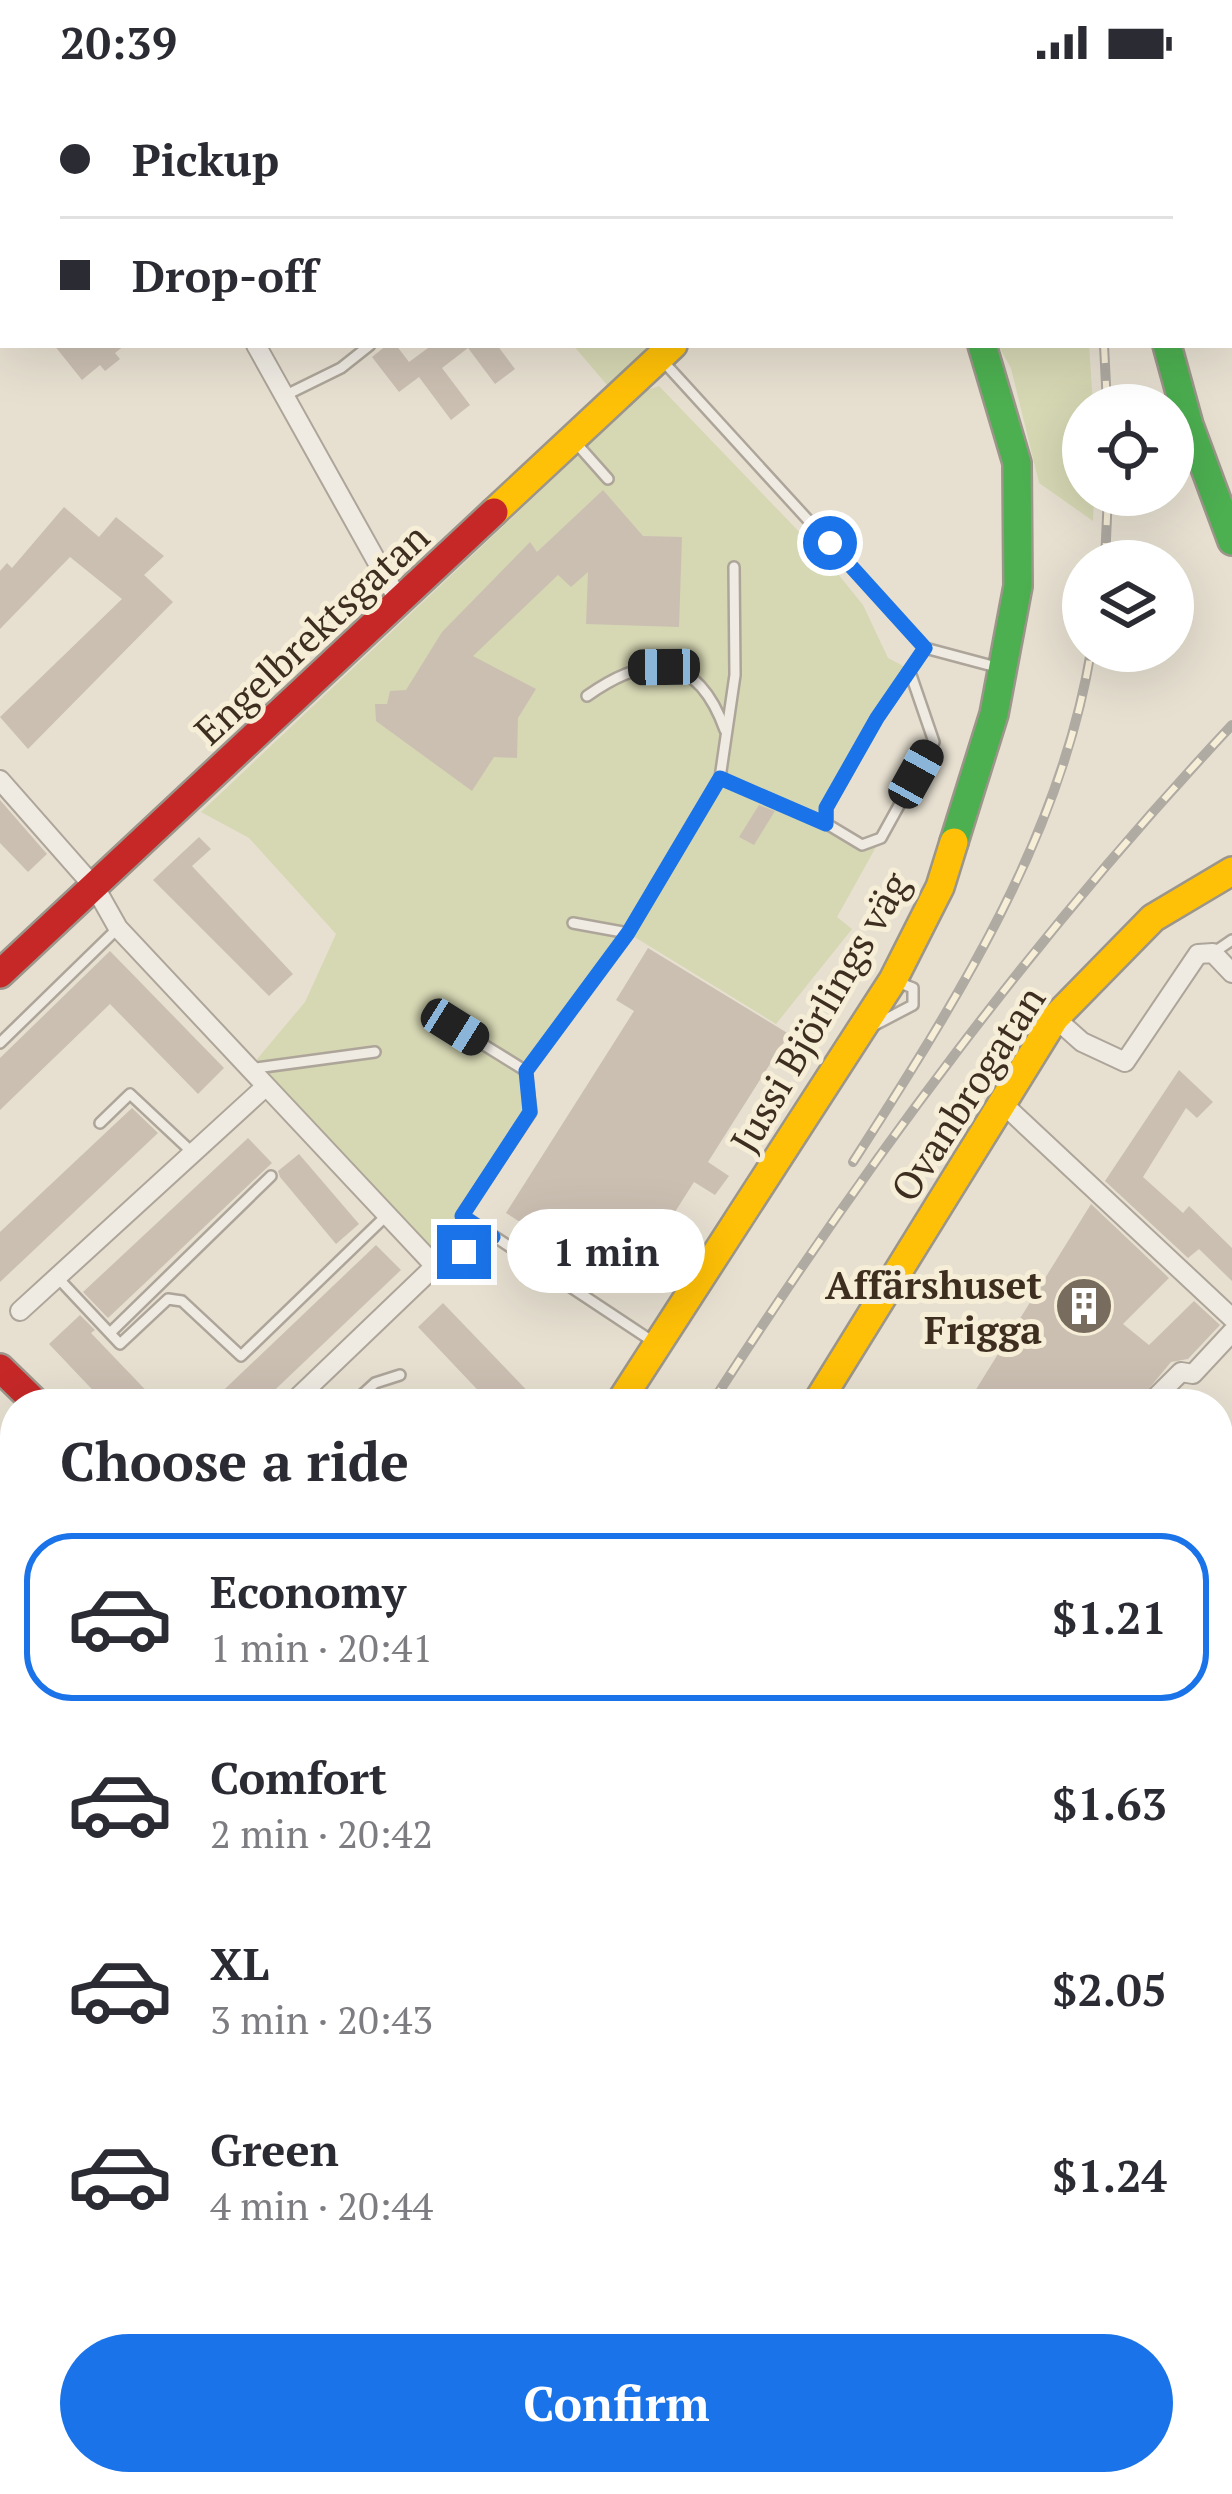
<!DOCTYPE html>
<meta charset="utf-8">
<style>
body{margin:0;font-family:"PT Serif",serif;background:#f2f2f3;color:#2b2b33;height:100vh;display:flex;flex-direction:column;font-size:45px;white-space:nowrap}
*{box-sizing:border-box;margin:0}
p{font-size:39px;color:#7c7c81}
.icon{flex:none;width:66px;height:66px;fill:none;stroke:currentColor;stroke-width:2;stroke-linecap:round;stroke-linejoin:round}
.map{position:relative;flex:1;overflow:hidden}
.drawer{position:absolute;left:0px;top:1305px;width:1233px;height:1107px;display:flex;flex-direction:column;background:#fff;border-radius:48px 48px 0 0;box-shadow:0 12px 48px #0002}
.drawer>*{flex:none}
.guide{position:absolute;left:0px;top:0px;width:1233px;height:264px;box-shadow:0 12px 48px #0002;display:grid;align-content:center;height:264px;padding:0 60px;background:#fff}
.fabs{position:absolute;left:1062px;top:300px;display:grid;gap:24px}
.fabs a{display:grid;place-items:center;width:132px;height:132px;border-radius:50%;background:#fff;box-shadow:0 12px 48px #0002;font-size:60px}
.end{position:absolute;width:54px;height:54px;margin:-27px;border:15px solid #1a73e8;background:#fff;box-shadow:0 0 0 6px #fff}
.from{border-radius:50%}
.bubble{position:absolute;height:84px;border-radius:42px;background:#fff;box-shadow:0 12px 48px #0002;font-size:39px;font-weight:800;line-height:84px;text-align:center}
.car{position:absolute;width:36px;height:72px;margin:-36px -18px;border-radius:15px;box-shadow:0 0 9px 3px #0007;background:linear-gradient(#222 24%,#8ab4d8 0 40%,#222 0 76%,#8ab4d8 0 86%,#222 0)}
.guide b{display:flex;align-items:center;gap:42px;height:114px;font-size:45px}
.guide b+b{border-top:3px solid #e1e1e2}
.guide i{width:30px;height:30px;background:#2b2b33}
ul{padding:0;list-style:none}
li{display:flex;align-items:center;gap:36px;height:168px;margin:0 24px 18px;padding:0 36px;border:6px solid transparent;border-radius:48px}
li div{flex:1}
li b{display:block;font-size:45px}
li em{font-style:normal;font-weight:800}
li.selected{border-color:#1a73e8}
li>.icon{width:108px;height:108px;stroke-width:1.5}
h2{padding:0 60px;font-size:54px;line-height:144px}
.action{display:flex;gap:24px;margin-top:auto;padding:24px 60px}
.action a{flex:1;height:138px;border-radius:72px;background:#1a73e8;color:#fff;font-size:48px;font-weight:800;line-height:138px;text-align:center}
.status{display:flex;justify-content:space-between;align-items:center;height:84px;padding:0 60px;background:#fff;direction:ltr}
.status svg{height:33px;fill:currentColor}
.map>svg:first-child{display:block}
.green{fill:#d6d7b3}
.building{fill:#cbbfb2}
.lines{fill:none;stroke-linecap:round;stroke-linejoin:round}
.lane-casing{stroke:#ada599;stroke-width:14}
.street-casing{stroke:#ada599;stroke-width:22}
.fast-casing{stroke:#9c958a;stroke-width:32}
.slow-casing{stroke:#9c958a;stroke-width:32}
.jam-casing{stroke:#9c958a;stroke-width:32}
.lane{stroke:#efebe3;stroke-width:9}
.street{stroke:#efebe3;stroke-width:18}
.fast{stroke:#4caf50;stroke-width:27}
.slow{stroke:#ffc107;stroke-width:27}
.jam{stroke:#c62828;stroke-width:27}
.rail-casing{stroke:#afaaa2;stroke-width:10}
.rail{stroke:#f7eed8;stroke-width:6;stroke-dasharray:18;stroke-linecap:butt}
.route{stroke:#1a73e8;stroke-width:15}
.labels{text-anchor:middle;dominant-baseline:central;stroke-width:10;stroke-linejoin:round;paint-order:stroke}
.street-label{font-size:39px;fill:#3d2e20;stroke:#f7eed8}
.poi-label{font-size:39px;font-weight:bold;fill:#3d2e20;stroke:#f7eed8;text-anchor:end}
</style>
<div class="status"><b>20:39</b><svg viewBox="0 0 49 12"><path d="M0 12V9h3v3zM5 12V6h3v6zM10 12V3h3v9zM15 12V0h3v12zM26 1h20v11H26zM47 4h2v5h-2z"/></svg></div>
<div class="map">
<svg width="1232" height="2410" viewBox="0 0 1232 2410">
<rect width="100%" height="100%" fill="#e7e0d1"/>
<!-- green -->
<g class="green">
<polygon points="388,0 721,0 726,3 390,3"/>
<polygon points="749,0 1027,0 1028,3 753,3"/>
<polygon points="573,261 651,261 607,301"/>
<polygon points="998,261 1089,261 1093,321 1083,321 1083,411 1094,411 1093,437 1039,399 1011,284"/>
<polygon points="659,302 830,480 863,521 888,574 913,587 877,635 827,724 827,740 861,761 881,754 837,833 852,845 776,940 628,849 527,987 531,1028 462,1131 435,1182 248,986 305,918 336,850 249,754 201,728 647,306"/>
</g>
<!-- building -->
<g class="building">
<polygon points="54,261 125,261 115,269 120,275 105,287 100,281 82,296"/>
<polygon points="387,261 396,261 409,278 432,261 497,261 515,285 495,300 468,264 442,284 470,321 451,336 419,293 399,308 372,273"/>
<polygon points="603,406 643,452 682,453 679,543 586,540 588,488 571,503 558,491 473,572 536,605 518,634 517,674 494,673 472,707 376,637 375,620 387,620 390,607 406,606 442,548 530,458 537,468"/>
<polygon points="64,423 99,453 116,433 164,472 144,491 173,518 28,665 0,633 122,515 70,473 0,545 0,487 7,479 12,484"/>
<polygon points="0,716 47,770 28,788 0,759"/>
<polygon points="759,721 775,727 754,761 739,753"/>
<polygon points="199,753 211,765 192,782 293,890 269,912 153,796"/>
<polygon points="648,864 789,950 708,1078 729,1092 715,1111 694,1098 626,1205 559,1162 551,1174 536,1164 543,1153 506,1129 634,927 616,916"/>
<polygon points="110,867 224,984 198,1010 110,920 0,1026 0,974"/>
<polygon points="1179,986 1213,1018 1197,1034 1186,1024 1143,1093 1183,1129 1189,1122 1232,1164 1232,1197 1199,1165 1188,1174 1105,1097"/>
<polygon points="132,1024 158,1049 0,1198 0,1148"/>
<polygon points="248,1054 272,1079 108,1234 83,1208"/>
<polygon points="299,1070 359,1140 336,1160 280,1093 278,1087"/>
<polygon points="1091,1120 1169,1194 1123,1240 1149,1261 1194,1217 1220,1241 1188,1275 1171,1278 1136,1320 967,1320"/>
<polygon points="376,1161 401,1186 260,1320 209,1320"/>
<polygon points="443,1219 540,1320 491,1320 418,1243"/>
<polygon points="80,1231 95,1246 91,1249 159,1320 106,1320 49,1260"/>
<polygon points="15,1510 15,1561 0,1575 0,1524"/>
<polygon points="0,1752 15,1767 15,1820 0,1804"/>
<polygon points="0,1949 15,1965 15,2023 0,2007"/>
<polygon points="1232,2382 1232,2410 1200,2410 1218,2397"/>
</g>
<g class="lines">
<defs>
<g id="lane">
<polyline points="661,275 925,564 1000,584"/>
<polyline points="284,312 341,284 370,261"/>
<polyline points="576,359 608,395"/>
<polyline points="911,591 934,658 881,754 862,761 827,740 827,723 877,634 925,564"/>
<path d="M587,612C648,569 697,568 725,646"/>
<polyline points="720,694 827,740"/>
<polyline points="573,839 628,849"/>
<polyline points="1213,869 1232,856"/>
<polyline points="455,943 526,987"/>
<polyline points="871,943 913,921 913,904 895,897"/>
<polyline points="0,959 117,845"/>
<polyline points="249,985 375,968"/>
<polyline points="100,1039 130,1010 193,1069"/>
<polyline points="435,1182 493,1153"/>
<polyline points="57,1193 120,1260 168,1215 182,1217 241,1272 387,1131"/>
<polyline points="111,1248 271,1092"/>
<polyline points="655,1259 462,1131 531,1028 526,987 628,849 720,694 735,591 734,483"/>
<polyline points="309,1303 326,1320"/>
<polyline points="352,1320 375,1299 400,1291"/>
<polyline points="0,1405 15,1421"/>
<polyline points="0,1511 15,1498"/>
<polyline points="0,1725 15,1704"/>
<polyline points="0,1734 15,1749"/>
<polyline points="1218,1902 1232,1913"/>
<polyline points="0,1931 15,1945"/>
<polyline points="1218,1944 1232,1927"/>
<polyline points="1218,1973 1232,1987"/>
<polyline points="627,2397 643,2410"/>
<polyline points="1145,2397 1151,2403"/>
</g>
<g id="street">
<polyline points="256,261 400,519"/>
<polyline points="0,696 96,805 118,844 435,1182 291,1320"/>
<polyline points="1055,934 1082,958 1125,978 1198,870 1213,869 1232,889"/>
<polyline points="1002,1019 1232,1234"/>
<polyline points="20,1227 264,1004"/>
<polyline points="1149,1320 1181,1288 1193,1290 1232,1248"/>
<polyline points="1218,1564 1232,1537"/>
<polyline points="0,1605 15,1590"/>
<polyline points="1218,1721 1232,1737"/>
<polyline points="1218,2077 1232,2063"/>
<polyline points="1218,2159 1232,2174"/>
<polyline points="1218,2181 1232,2195"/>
<polyline points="1028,2397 1040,2410"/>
<polyline points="593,2410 603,2397"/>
<polyline points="893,2410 907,2397"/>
</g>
<g id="fast">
<polyline points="1119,0 1119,3"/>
<polyline points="1167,261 1189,341 1232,457"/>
<polyline points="954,758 994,630 1018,502 1017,379 982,261"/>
</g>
<g id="slow">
<polyline points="494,428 673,261"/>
<polyline points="619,1320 893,896 940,803 954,758"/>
<polyline points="816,1320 1055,934 1153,834 1232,787"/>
<polyline points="0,2207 15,2194"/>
<polyline points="225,2397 229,2410"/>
</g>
<g id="jam">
<polyline points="728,0 733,3"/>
<polyline points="0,890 494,428"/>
<polyline points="0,1284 37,1320"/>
</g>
</defs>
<!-- lane casing -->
<use href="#lane" class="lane-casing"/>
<!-- street casing -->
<use href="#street" class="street-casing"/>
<!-- fast casing -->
<use href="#fast" class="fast-casing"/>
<!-- slow casing -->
<use href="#slow" class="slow-casing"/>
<!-- jam casing -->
<use href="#jam" class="jam-casing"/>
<!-- lane -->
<use href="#lane" class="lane"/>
<!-- street -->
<use href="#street" class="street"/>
<!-- fast -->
<use href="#fast" class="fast"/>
<!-- slow -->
<use href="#slow" class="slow"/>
<!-- jam -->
<use href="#jam" class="jam"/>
<defs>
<g id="rail">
<polyline points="1043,0 1044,3"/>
<polyline points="1104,261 1107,321"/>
<polyline points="1105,477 1108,411"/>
<path d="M853,1078C954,920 1060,756 1091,567"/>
<path d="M711,1320C867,1078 1035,851 1232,641"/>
<polyline points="0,2338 15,2319"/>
<polyline points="0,2405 15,2382"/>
</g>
</defs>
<!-- rail casing -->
<use href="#rail" class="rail-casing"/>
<!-- rail -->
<use href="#rail" class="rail"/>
</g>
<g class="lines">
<!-- route -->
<polyline class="route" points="464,1168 493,1153 462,1132 530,1028 526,987 628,849 720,694 826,740 826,724 877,634 925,564 830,459"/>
</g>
<!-- icons -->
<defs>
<symbol id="building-disc" viewBox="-11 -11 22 22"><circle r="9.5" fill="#786c5e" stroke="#f7eed8"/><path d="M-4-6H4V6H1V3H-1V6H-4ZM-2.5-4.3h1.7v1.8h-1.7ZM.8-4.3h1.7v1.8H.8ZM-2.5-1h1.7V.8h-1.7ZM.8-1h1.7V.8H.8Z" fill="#fff"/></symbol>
</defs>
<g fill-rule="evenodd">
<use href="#building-disc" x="1051" y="1189" width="66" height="66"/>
</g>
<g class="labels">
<!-- street labels -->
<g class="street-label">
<text transform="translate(311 549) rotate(-43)">Engelbrektsgatan</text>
<text transform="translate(819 928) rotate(-60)">Jussi Björlings väg</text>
<text transform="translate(967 1009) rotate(-57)">Ovanbrogatan</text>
</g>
<!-- poi labels -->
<g class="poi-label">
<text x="1042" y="1200">Affärshuset<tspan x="1042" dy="45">Frigga</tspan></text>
</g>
</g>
</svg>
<div class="fabs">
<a><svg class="icon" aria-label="locate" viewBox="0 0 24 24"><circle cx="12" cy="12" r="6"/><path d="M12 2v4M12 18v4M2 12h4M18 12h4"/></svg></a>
<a><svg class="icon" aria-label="layers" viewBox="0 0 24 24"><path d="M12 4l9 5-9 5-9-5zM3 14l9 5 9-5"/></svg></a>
</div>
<i class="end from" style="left:830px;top:459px"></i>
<i class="end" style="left:464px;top:1168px"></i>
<div class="bubble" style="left:507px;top:1125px;width:198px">1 min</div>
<i class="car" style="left:664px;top:583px;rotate:269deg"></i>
<i class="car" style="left:916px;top:690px;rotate:29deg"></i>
<i class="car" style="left:455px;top:943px;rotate:122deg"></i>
<div class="guide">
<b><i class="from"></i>Pickup</b>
<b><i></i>Drop-off</b>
</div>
<section class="drawer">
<h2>Choose a ride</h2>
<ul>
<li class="selected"><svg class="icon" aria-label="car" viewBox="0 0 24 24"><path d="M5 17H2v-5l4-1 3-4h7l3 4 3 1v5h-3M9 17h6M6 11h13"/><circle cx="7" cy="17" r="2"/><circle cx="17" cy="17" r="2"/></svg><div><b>Economy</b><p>1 min · 20:41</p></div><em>$1.21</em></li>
<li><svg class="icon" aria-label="car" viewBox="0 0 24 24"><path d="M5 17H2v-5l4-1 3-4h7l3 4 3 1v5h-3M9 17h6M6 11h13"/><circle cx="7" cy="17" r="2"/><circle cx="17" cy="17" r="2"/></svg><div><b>Comfort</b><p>2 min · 20:42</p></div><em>$1.63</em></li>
<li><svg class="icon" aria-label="car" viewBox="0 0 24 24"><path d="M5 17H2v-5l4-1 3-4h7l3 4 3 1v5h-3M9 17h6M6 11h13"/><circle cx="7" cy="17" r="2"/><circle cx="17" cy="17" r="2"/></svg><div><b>XL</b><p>3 min · 20:43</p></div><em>$2.05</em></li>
<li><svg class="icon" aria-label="car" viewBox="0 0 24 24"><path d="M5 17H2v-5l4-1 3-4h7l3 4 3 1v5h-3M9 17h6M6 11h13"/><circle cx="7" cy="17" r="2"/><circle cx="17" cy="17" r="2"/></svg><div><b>Green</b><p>4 min · 20:44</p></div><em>$1.24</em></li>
</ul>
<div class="action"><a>Confirm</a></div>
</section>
</div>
